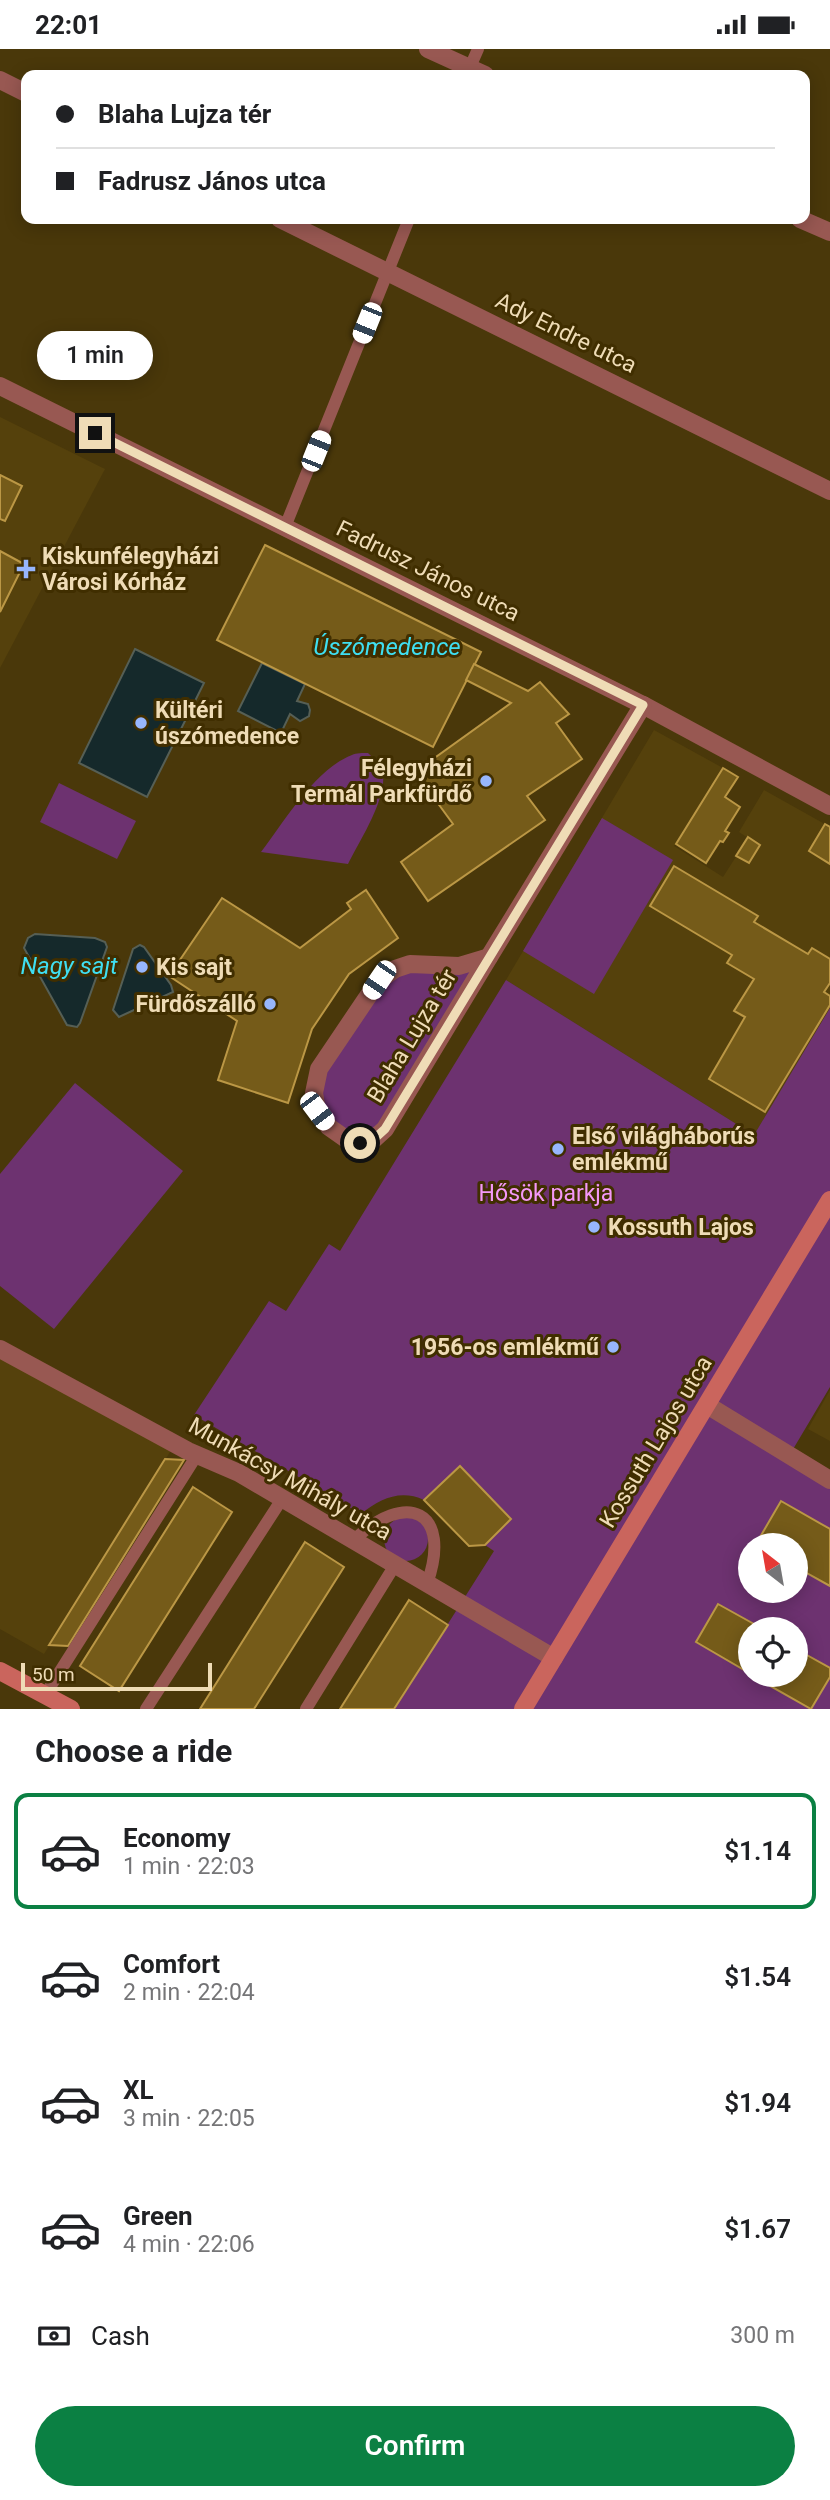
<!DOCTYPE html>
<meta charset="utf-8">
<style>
body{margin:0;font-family:Roboto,sans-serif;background:#f2f2f2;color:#202124;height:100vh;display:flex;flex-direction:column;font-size:26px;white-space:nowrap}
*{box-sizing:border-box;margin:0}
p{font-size:23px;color:#757577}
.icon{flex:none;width:38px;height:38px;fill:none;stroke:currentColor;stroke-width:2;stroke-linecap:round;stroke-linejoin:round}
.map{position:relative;height:1660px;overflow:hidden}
.drawer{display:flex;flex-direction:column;background:#fff;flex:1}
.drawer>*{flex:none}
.top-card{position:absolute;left:21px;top:21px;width:789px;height:154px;border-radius:14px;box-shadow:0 4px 18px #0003;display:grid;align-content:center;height:154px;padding:0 35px;background:#fff}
.needle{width:46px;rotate:329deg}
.buttons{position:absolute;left:738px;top:1484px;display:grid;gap:14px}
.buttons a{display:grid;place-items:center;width:70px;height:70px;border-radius:50%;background:#fff;box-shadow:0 4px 18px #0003;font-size:35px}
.scale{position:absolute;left:21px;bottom:18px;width:191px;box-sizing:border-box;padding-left:7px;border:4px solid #efdcb6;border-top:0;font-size:19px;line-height:24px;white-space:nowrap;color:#efdcb6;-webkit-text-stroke:5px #402e00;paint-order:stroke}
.end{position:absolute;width:32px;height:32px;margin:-16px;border:9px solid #efdcb6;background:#111;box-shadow:0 0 0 4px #111}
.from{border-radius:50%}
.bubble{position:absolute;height:49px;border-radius:24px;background:#fff;box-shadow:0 4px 18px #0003;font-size:23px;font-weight:600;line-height:49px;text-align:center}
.car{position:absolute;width:21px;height:42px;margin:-21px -10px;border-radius:9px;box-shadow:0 0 5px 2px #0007;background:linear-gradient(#fff 24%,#345 0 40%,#fff 0 76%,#345 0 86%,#fff 0)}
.top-card b{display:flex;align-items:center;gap:24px;height:66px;font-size:26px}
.top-card b+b{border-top:2px solid #e0e0e0}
.top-card i{width:18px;height:18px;background:#202124}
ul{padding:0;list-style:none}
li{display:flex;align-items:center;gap:21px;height:116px;margin:0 14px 10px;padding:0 21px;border:4px solid transparent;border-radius:14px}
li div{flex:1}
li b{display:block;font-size:26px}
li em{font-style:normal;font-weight:600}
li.active{border-color:#0b8043}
li>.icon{width:63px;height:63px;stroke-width:1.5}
h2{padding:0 35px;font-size:32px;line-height:84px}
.pay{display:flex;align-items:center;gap:18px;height:77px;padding:0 35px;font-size:26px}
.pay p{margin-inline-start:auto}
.primary-button{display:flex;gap:14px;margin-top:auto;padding:14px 35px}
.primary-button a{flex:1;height:80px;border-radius:42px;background:#0b8043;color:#fff;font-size:28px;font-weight:600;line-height:80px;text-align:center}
.status{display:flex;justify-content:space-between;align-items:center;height:49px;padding:0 35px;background:#fff;direction:ltr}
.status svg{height:19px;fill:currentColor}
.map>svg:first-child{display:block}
.built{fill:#55410c}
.green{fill:#6d3270;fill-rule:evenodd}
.water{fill:#15292b;stroke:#565f55;stroke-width:2}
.building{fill:#755b19;stroke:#bb9745;stroke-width:2}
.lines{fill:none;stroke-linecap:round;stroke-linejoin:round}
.lane{stroke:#985852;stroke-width:12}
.street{stroke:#985852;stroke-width:18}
.secondary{stroke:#ca655d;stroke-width:18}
.route{stroke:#efdcb6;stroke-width:9}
.poi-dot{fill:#97b6fd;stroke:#402e00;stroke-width:2.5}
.labels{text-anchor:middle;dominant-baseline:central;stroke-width:6;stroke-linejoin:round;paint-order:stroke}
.street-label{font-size:23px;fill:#efdcb6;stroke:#402e00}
.poi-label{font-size:23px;font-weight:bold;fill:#efdcb6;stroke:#402e00;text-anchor:start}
.park-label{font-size:23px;fill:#f498f7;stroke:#402e00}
.water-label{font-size:24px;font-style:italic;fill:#3fdff1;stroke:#402e00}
</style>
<div class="status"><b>22:01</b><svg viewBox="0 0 49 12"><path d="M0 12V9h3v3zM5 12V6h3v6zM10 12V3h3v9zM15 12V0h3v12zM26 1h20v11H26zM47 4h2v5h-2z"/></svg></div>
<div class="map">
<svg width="830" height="1660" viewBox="0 0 830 1660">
<rect width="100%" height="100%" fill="#4a380a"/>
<!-- built -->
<g class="built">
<polygon points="0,368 105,420 0,619"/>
<polygon points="654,681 723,719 674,797 723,828 748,789 739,783 764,741 830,778 830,959 754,1086 506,931"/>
<polygon points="0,1300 175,1395 44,1605 0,1580"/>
<polygon points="830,1341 830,1392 808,1380"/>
</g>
<!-- green -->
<g class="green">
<path d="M368,704C372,708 377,712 380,716C394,740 359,792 348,815L261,803C284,773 315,720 352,706C356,704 363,704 368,704Z"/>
<polygon points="59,734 136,772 117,810 40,773"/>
<polygon points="602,769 673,811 594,945 523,902"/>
<polygon points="476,914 385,1079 359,1094 318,1062 319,1020 395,920"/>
<path d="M506,931L754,1086L830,959V1338L789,1407L830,1432V1660H394L494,1502L485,1496L511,1470L460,1417L424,1451C400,1440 380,1450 361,1465L194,1366L269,1252L286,1262L329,1195L340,1202ZM751,1496H796V1542H751ZM751,1580H796V1626H751Z"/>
<polygon points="75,1034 183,1122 54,1280 0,1237 0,1125"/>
<circle cx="406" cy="1490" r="22"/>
</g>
<!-- water -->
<g class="water">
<polygon points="135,600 204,634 147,748 79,714"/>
<polygon points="262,614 305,635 297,652 308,655 310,661 309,667 300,672 290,665 281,684 238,662"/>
<polygon points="35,885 95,889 105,893 107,898 80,974 77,978 67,976 24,899 28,889"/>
<polygon points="140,896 144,898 171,936 173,943 119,968 113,961 133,900"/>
</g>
<!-- building -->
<g class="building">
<polygon points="0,426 22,437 5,472 0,470"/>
<polygon points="265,496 481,603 433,698 217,591"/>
<polygon points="0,502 24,515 0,563"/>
<polygon points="474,615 528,642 540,633 569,665 556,674 582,710 527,747 545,771 428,852 401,813 453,775 415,723 511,654 466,631"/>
<polygon points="723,719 738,728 725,748 740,758 725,782 729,784 723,793 720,792 706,814 676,795"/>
<polygon points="825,775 830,778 830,815 809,802"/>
<polygon points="748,788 760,796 749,814 736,807"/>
<polygon points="674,817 758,867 754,873 808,905 812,899 830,910 830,934 824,943 830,947 830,956 765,1063 709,1030 745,968 734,962 754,930 727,914 732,906 650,857"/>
<polygon points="366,841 398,889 349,925 312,980 288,1054 218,1031 237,972 169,927 222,849 300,899 351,860 347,854"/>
<polygon points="165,1410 184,1411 68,1597 49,1596"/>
<polygon points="460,1417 511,1470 485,1496 469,1497 424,1451"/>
<polygon points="193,1438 232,1463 119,1642 80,1617"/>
<polygon points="781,1452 830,1480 830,1537 796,1518 796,1496 756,1495"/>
<polygon points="305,1493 344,1518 254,1660 200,1660"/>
<polygon points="409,1551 448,1576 394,1660 340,1660"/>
<polygon points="718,1555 763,1580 751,1580 751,1625 696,1593"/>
<polygon points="796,1600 830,1619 830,1628 811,1660 751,1626 796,1626"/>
</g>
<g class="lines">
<!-- lane -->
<g class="lane">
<polyline points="467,25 478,0"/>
<polyline points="285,478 409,170"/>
<path d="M353,1492C406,1440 453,1461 427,1535"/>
<polyline points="45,1646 197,1406"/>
<polyline points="146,1660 282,1450"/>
<polyline points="306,1660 395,1516"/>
</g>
<!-- street -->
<g class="street">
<polyline points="428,0 485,26"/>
<polyline points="0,31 26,44"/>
<polyline points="280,170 830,442"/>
<polyline points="800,170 830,183"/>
<polyline points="0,337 643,656 830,757"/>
<polygon points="489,908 385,1080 374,1090 360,1094 346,1090 329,1078 317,1062 314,1044 319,1020 379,931 395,920 410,915 459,917"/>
<polyline points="489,908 643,656"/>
<polyline points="0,1300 188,1402 239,1424 554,1609"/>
<polyline points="707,1356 830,1431"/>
</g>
<!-- secondary -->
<g class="secondary">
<polyline points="0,1622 71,1660"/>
<polyline points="523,1660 830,1151"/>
</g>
</g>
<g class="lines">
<!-- route -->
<polyline class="route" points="95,384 643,656 385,1080 374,1090 360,1094"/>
</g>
<!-- markers -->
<g class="poi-dot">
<path d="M22.5 509.5h7v7h7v7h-7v7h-7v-7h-7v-7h7z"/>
<circle cx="141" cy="674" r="7"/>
<circle cx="486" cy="732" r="7"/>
<circle cx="142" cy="918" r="7"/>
<circle cx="270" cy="955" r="7"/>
<circle cx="558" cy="1100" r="7"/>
<circle cx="594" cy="1178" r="7"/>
<circle cx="613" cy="1298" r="7"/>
</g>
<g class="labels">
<!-- street labels -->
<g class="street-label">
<text transform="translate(566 284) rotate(26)">Ady Endre utca</text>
<text transform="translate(428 522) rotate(26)">Fadrusz János utca</text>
<text transform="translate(412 987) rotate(-59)">Blaha Lujza tér</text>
<text transform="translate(656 1393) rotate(-59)">Kossuth Lajos utca</text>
<text transform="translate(290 1430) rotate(29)">Munkácsy Mihály utca</text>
</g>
<!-- poi labels -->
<g class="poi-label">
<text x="42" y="507">Kiskunfélegyházi<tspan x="42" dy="26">Városi Kórház</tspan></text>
<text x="155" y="661">Kültéri<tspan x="155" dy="26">úszómedence</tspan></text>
<text x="472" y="719" text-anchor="end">Félegyházi<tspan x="472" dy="26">Termál Parkfürdő</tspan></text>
<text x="156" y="918">Kis sajt</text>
<text x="256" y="955" text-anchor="end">Fürdőszálló</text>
<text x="572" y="1087">Első világháborús<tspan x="572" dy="26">emlékmű</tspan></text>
<text x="608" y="1178">Kossuth Lajos</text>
<text x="599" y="1298" text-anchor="end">1956-os emlékmű</text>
</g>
<!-- park labels -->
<g class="park-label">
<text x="546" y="1144">Hősök parkja</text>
</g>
<!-- water labels -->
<g class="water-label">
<text x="387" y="598">Úszómedence</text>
<text x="69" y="917">Nagy sajt</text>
</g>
</g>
</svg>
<div class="buttons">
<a><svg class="needle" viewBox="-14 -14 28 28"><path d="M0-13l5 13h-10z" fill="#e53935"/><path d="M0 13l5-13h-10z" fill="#757577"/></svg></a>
<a><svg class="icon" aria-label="locate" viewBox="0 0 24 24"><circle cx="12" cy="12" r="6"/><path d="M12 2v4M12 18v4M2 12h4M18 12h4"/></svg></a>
</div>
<div class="scale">50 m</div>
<i class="end from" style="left:360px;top:1094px"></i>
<i class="end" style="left:95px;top:384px"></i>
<div class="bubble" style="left:37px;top:282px;width:116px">1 min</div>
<i class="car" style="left:367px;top:274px;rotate:202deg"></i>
<i class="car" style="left:316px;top:402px;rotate:22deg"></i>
<i class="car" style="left:379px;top:931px;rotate:214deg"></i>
<i class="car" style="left:317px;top:1062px;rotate:143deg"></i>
<div class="top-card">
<b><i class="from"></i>Blaha Lujza tér</b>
<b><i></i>Fadrusz János utca</b>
</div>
</div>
<section class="drawer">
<h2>Choose a ride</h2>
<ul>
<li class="active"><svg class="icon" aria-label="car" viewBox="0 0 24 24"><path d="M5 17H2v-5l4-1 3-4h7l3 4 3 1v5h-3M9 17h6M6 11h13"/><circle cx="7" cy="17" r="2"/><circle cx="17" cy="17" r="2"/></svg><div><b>Economy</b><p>1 min · 22:03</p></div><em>$1.14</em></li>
<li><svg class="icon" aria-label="car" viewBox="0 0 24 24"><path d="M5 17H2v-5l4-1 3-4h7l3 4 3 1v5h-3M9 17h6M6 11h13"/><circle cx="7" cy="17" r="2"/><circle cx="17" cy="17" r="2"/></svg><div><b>Comfort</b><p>2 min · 22:04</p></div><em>$1.54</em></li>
<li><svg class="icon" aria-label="car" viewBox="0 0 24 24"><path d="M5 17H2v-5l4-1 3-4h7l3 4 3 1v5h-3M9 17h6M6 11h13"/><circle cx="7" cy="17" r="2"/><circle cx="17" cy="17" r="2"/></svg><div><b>XL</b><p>3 min · 22:05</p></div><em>$1.94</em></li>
<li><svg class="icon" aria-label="car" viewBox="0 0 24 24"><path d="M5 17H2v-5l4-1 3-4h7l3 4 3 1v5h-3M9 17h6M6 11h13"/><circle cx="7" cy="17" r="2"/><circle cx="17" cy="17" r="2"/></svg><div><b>Green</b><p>4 min · 22:06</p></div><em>$1.67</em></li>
</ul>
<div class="pay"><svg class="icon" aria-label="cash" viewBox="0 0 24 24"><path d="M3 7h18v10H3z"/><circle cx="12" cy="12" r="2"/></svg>Cash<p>300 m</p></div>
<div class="primary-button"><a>Confirm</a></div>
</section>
